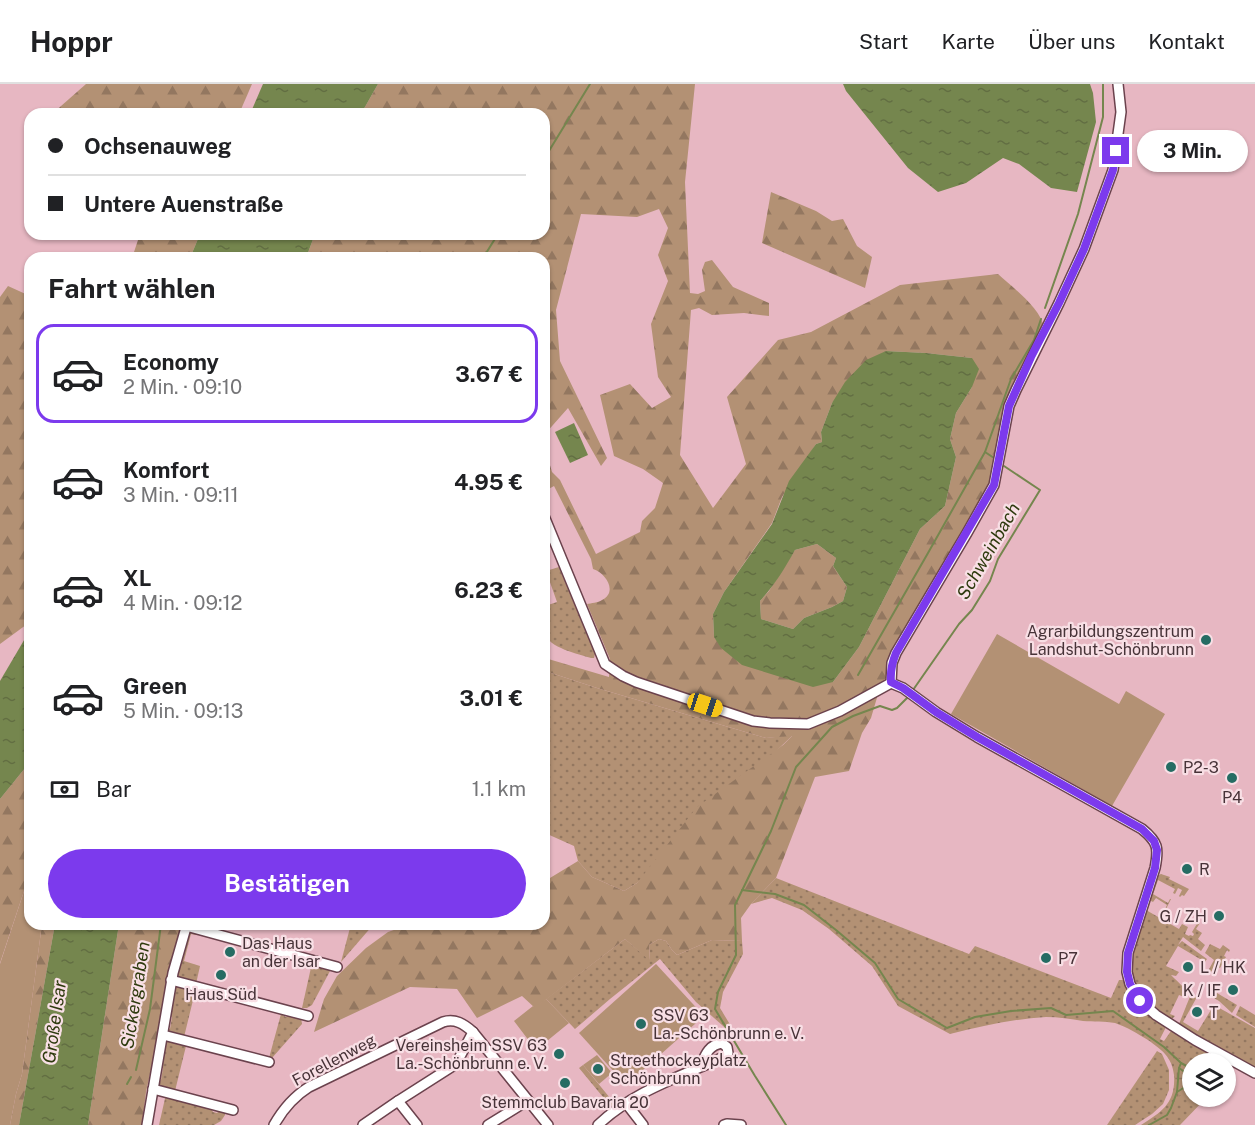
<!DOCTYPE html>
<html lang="de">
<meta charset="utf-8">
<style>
body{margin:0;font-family:"Public Sans",sans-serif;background:#f2f2f2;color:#202124;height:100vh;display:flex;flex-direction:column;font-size:22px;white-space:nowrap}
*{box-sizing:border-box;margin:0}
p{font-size:20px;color:#757577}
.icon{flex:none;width:33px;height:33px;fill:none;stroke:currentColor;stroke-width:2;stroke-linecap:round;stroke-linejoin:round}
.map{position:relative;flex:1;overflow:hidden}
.details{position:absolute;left:24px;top:168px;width:526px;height:678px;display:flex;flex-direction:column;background:#fff;border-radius:18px;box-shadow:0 2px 4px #0004}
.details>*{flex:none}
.hud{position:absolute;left:24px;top:24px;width:526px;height:132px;border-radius:18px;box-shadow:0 2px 4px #0004;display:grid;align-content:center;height:132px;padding:0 24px;background:#fff}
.fabs{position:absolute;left:1182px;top:969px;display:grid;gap:12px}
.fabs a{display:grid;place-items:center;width:54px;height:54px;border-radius:50%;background:#fff;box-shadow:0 2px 4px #0004;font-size:30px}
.end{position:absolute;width:27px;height:27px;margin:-14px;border:8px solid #7c3aed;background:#fff;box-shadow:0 0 0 3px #fff}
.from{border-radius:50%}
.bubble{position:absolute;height:42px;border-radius:21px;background:#fff;box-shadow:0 2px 4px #0004;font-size:20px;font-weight:700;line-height:42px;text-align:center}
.car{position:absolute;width:18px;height:36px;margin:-18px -9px;border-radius:8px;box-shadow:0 0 4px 2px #0007;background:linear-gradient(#f5c518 24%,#345 0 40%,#f5c518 0 76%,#345 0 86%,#f5c518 0)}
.hud b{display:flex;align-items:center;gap:21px;height:57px;font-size:22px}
.hud b+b{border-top:2px solid #e0e0e0}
.hud i{width:15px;height:15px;background:#202124}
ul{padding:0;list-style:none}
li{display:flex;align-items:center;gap:18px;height:99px;margin:0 12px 9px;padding:0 12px;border:3px solid transparent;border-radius:18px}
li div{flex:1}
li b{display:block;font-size:22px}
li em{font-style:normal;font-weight:700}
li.selected{border-color:#7c3aed}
li>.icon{width:54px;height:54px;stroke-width:1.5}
h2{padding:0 24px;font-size:27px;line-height:72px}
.pay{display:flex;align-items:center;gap:15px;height:66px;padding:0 24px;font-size:22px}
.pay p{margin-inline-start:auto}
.action{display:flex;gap:12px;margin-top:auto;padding:12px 24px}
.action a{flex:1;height:69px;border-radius:36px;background:#7c3aed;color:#fff;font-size:24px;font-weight:700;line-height:69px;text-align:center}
header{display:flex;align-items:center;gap:36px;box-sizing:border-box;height:84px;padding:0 30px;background:#fff;border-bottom:2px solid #e0e0e0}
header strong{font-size:28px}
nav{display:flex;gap:33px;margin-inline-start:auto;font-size:21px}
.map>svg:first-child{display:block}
.grass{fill:url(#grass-dots)}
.forest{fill:url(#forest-firs);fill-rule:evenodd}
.wetland{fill:url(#wetland-marsh)}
.park{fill:#b39174}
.water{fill:url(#water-ripples);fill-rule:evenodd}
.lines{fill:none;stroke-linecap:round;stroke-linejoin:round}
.stream{stroke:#75864e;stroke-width:2}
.minor-casing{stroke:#6b424d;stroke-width:12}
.minor{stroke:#fff;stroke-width:9}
.route{stroke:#7c3aed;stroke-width:8}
.poi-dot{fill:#256c63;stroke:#f8dfe5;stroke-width:2}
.labels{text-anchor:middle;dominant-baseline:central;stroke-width:4.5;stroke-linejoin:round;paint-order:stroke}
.poi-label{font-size:16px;fill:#473338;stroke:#f8dfe5;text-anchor:start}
.street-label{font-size:16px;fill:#473338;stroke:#f8dfe5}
.water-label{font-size:18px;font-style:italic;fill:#2e3a0e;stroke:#f8dfe5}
</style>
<header>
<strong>Hoppr</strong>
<nav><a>Start</a><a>Karte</a><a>Über uns</a><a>Kontakt</a></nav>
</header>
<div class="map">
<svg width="1255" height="1041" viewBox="0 0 1255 1041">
<defs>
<pattern id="grass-dots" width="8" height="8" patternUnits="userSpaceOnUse" patternTransform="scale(1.5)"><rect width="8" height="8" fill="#b39174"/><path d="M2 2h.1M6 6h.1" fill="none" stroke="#937760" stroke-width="1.8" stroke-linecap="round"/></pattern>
<pattern id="forest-firs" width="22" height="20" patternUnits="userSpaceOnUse" patternTransform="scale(1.5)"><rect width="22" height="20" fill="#b39174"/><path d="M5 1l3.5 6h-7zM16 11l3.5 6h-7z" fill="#937760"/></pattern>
<pattern id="wetland-marsh" width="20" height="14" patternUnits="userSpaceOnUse" patternTransform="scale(1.5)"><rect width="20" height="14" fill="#b39174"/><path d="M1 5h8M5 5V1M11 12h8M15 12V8" fill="none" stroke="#937760"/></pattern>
<pattern id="water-ripples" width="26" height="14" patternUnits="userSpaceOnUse" patternTransform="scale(1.5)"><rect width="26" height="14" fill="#75864e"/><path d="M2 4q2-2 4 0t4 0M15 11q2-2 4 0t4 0" fill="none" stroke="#626e42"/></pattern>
</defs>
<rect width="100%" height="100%" fill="#e7b7c2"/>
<!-- grass -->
<g class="grass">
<path d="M559,483L595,570L594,574H591C579,570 548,564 545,549C542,541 545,528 544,519H546L548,521L557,518L546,487Z"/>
<polygon points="545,587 597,604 766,654 793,651 637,799 624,807 592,793 578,777 574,762 545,749"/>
<polygon points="1161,790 1170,793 1169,795 1189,805 1184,812 1182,811 1180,813 1179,812 1182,806 1178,804 1175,810 1173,809 1175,805 1158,796 1153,810 1168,819 1170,815 1171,815 1166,825 1165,825 1167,821 1156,814 1153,818 1149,816 1157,792"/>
<path d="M776,794L969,870L975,862L1111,914L1119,896H1124C1132,919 1149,928 1166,943L1160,955L1164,957L1171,947L1174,946L1234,981L1226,991V980H1192V1012L1207,1013L1180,1041H1141C1162,1028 1176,1019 1174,991C1172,973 1162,966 1148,956C1138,950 1127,943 1115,939C1105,937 1093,938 1083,937C1071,935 1058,933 1046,933C1013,935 982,942 950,950L898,922L872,882L829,845L802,826L772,814L751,820Z"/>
<path d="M1146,826L1179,845L1182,840L1188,843L1185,850L1189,852L1190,851L1193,852L1194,850L1192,848L1198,838L1194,836L1195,833L1199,835L1200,839L1196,845L1202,849L1198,855L1205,861L1201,867L1183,853L1178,861L1182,857L1207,875L1205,878L1178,862L1166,882L1179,888L1176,892L1171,891C1175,895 1184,903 1186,907L1184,913L1179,911L1170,930L1175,932L1172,935H1168C1161,929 1153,924 1147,917C1119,889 1137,857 1146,826Z"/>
<polygon points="351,840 373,840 373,841 341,878"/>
<polygon points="191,847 196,848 196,851 191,850 184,877 200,882 196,900 177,895 176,890 178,890 188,849"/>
<polygon points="625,855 650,876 649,861 659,855 666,857 672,866 677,871 712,856 742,857 743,870 723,908 720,924 740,957 696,918 660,875 610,915 575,945 546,915"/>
<polygon points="1210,860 1220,865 1223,861 1230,866 1229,868 1227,866 1224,872 1226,873 1220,884 1215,881 1211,888 1208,887 1214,876 1205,869"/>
<polygon points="312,879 329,884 330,887 312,921 307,924 302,924"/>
<polygon points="177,900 196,904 184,953 167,948 168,945 170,945 172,933 170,932"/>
<polygon points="1212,906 1237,921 1232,929 1219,917 1209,911"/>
<polygon points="1191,910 1197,913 1183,938 1198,947 1214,921 1255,944 1255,984 1215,963 1179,940"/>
<polygon points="1240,922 1255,931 1255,943 1236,931"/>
<polygon points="281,930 286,933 291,930 301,934 302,940 272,974 269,974"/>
<polygon points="168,955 187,958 175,1007 157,1003 159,997 161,996 163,984 161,984 166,957"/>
<polygon points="1157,967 1162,970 1169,986 1169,1006 1163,1020 1152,1030 1135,1041 1107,1041"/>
<polygon points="583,981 610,1014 615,1010 621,1017 612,1024 579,984"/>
<polygon points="166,1010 209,1021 213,1028 217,1029 221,1025 225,1028 225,1031 221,1037 214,1041 159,1041"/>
</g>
<!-- forest -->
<g class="forest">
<polygon points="86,0 252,0 239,30 52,30"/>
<path d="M378,0H695L685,98L690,209L698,210L705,207L702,186L705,178L712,176L733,203L769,219V232L744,229L712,231L699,224L691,226L680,371L713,424L746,380L727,313L778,256L811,248L900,201L998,190C1013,204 1041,224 1044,244L1015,300L992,400L888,578L886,594L881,600L871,634L862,649L849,687L815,693L776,794L751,820L741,834L742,857L712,856L677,871L672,866L666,857L659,855L649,861L650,877L625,855L535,924L522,912L477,934L457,905L410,903L314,948L324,915L337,892L366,864L388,848L411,840H544L545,797L578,777L592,793L624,807L637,799L697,723L783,661L792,652L766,654L597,604L545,587V574L609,593L610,575L587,520C591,519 598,519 602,516C618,508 606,489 593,485L591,475L554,402L545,407V364L552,388L560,396L596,470L640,448L642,437L655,424L663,399L643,385L614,372L600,311L630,300L652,324L671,313L658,293L651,240L668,197L658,171L668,144L659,125L637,133L581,130L556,226L560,277L607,374L601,382L568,324L545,350L544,174H306L315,150H544V30H361ZM886,267L926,269L972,274V303L956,329L950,355L956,373L945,422L920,445L859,563L833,598L714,553L713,530L724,508L772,439L782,413L816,360L822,358L821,348L832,319Z"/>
<polygon points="771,108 816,127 832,137 843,135 857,162 872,173 865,204 762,159"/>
<polygon points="140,150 200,150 190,174 132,174"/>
<polygon points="8,202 30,212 30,538 0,560 0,213"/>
<polygon points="817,460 836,474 833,482 847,503 843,517 832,523 804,534 793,545 761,535 760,517 769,507 795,466"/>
<polygon points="30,678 30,801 26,801 0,879 0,715"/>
<polygon points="42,840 55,840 19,1041 10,1041 16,1010 22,990"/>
<polygon points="119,840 183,840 146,1008 142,1041 88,1041"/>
</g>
<!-- wetland -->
<polygon class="wetland" points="1173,972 1192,980 1192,1004 1186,1009 1176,1013 1174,1010 1176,1000"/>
<!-- park -->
<g class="park">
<polygon points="997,550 1119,620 1126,607 1165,630 1112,722 951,630"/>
<polygon points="26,801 30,801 30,840 42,840 22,990 16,1010 10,1041 0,1041 0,880"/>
<polygon points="656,880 704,932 626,1001 579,949"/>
<polygon points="546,915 569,939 536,966 514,937 533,922 535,923"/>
<polygon points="597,971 612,989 599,1000 583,981"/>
</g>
<!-- water -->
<g class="water">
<polygon points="263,0 378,0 361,30 250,30"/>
<polygon points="843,0 1090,0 1093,9 1096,38 1077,108 1051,104 1019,80 1003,74 966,99 938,108 908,84 846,7"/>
<polygon points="200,150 315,150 306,174 190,174"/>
<path d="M886,267L926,269L972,274L979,285L972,303L956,329L950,355L956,373L945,422L920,445L859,563L833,598L813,603L742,581L721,564L714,553L713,530L724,508L772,440L789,397L816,360L822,358L821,348L832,319L845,298L866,276ZM817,460L836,474L833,482L847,503L843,517L832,523L804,534L793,545L761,535L760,517C774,502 785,484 795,466Z"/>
<polygon points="574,339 588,371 570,379 555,348"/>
<polygon points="30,546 30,678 0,715 0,597"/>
<polygon points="55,840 119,840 88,1041 19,1041"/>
</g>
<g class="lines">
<!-- stream -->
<g class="stream">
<polyline points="544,75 590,0"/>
<polyline points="483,174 498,150"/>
<polyline points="1045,224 1078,130 1103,33 1103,0"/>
<polyline points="985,368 997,376"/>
<polyline points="858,591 928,469 985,368 1011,295 1034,256 1041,235"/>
<polyline points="913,606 959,540 972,526 990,497 998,475 1040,406 1004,382"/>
<polyline points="742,806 775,810 804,821 836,846 875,879 898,915 947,944 975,933 1011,927 1051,924 1066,931 1113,927 1164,963 1181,979 1179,984 1177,1008 1171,1024 1167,1031 1149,1041"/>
<polyline points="1181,979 1192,985 1192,988"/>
<polyline points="136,986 150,925 161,840"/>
<polyline points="127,1000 131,993"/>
<polyline points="1185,1003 1192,998"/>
<polyline points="1177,1008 1185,1003 1187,998 1186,989 1179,984"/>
<polyline points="786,1041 755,992 715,925 718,908 736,871 735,821 771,747 796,683 832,643 853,632 880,622 892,626 897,624 908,613"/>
</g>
<defs>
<g id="minor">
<polyline points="544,432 605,580 623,592 636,598 753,637 770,639 808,640 840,627 891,599"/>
<polyline points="891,599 892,579 896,569 967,449 994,401 1009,322 1016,306 1059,219 1084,165 1113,86 1121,28 1118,0"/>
<path d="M891,599L903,604L936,628L977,653L1142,745C1158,758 1159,764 1155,784L1128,869L1127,888L1130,900L1140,917L1156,931L1195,956L1255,989"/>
<polyline points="186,842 337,883"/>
<polyline points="171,896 308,932"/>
<polyline points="163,951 269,978"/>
<polyline points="153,1005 233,1026"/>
<polyline points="398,1017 417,1041"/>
<polyline points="626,1019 643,1041"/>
<polyline points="147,1041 173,889 187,840"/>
<path d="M274,1041C283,1025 293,1013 309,1003L443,938C455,934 464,940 473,948L548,1041"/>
<polyline points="363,1041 398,1017 456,980 473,948"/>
<polyline points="488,1041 527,1017"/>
<path d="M598,1041C631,1009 676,994 717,976L725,972L728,969L727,963L722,959C708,961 705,972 700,983"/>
<polyline points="724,1041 727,1040 741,1041"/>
</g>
</defs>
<!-- minor casing -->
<use href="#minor" class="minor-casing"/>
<!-- minor -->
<use href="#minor" class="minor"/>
</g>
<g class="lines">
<!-- route -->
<path class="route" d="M1116,67L1113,86L1084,165L1059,219L1031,273L1009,322L994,401L896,569C892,579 890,588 891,598L903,604L936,628L977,653L1142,745L1154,757L1157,766L1155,784L1128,869L1127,888L1130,900L1140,917"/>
</g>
<!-- markers -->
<g class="poi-dot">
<circle cx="1206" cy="556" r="6"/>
<circle cx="1171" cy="683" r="6"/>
<circle cx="1232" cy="694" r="6"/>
<circle cx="1187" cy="785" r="6"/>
<circle cx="1219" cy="832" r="6"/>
<circle cx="230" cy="868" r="6"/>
<circle cx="1046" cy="874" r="6"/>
<circle cx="1188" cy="883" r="6"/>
<circle cx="221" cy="891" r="6"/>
<circle cx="1233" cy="906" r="6"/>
<circle cx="1197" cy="928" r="6"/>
<circle cx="641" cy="940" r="6"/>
<circle cx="559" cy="970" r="6"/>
<circle cx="598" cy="985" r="6"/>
<circle cx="565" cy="999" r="6"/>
</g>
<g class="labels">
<!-- poi labels -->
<g class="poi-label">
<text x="1194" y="547" text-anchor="end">Agrarbildungszentrum<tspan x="1194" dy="18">Landshut-Schönbrunn</tspan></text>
<text x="1183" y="683">P2-3</text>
<text x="1232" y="713" text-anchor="middle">P4</text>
<text x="1199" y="785">R</text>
<text x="1207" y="832" text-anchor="end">G / ZH</text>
<text x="242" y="859">Das Haus<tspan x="242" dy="18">an der Isar</tspan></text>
<text x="1058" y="874">P7</text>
<text x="1200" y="883">L / HK</text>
<text x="1221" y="906" text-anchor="end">K / IF</text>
<text x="221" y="910" text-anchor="middle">Haus Süd</text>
<text x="1209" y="928">T</text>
<text x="653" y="931">SSV 63<tspan x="653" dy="18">La.-Schönbrunn e. V.</tspan></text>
<text x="547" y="961" text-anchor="end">Vereinsheim SSV 63<tspan x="547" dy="18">La.-Schönbrunn e. V.</tspan></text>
<text x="610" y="976">Streethockeyplatz<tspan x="610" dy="18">Schönbrunn</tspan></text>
<text x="565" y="1018" text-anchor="middle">Stemmclub Bavaria 20</text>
</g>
<!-- street labels -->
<g class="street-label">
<text transform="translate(334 976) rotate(-28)">Forellenweg</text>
</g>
<!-- water labels -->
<g class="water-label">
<text transform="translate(988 467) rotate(-60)">Schweinbach</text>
<text transform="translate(135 911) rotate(-81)">Sickergraben</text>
<text transform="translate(54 938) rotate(-82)">Große Isar</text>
</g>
</g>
</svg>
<div class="fabs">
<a><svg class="icon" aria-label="layers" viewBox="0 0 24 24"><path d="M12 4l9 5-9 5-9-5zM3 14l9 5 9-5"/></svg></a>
</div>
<i class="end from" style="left:1140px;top:917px"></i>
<i class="end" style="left:1116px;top:67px"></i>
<div class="bubble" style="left:1137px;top:46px;width:111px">3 Min.</div>
<i class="car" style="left:705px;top:621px;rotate:108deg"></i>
<div class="hud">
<b><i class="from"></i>Ochsenauweg</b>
<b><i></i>Untere Auenstraße</b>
</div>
<section class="details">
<h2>Fahrt wählen</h2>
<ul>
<li class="selected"><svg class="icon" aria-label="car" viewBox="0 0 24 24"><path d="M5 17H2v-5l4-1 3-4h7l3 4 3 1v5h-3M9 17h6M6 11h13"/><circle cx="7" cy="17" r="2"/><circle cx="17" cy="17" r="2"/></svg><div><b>Economy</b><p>2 Min. · 09:10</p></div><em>3.67 €</em></li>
<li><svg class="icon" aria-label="car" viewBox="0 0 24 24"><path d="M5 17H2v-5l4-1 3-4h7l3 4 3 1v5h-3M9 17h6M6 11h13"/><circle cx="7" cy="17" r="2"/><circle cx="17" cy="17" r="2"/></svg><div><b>Komfort</b><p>3 Min. · 09:11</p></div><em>4.95 €</em></li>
<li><svg class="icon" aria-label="car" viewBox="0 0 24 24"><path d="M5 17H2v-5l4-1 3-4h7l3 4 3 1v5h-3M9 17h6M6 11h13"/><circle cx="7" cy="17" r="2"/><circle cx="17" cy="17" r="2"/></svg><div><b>XL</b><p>4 Min. · 09:12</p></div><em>6.23 €</em></li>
<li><svg class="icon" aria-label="car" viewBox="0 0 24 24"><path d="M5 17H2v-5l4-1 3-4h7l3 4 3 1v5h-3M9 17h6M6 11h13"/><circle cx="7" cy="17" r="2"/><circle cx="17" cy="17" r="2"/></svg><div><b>Green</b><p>5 Min. · 09:13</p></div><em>3.01 €</em></li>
</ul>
<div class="pay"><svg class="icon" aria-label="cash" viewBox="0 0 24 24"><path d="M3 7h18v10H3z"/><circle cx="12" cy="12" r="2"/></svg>Bar<p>1.1 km</p></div>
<div class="action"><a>Bestätigen</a></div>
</section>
</div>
